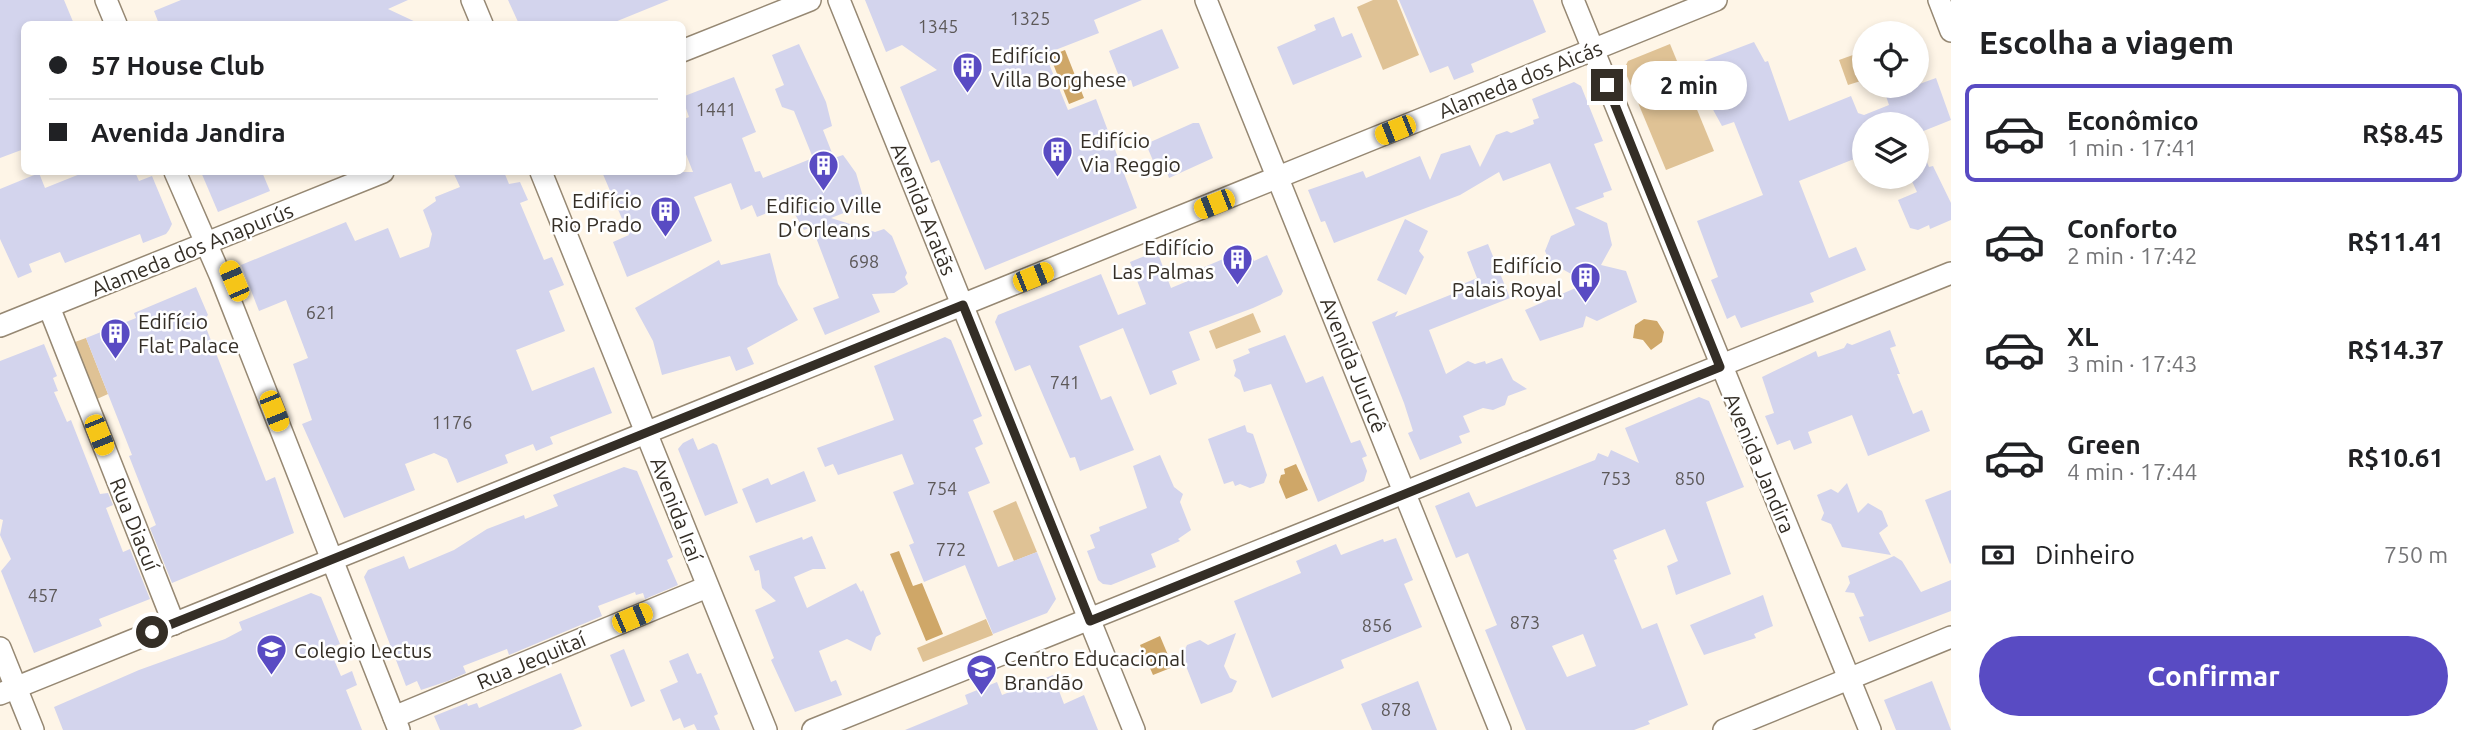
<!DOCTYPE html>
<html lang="pt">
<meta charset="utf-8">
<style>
body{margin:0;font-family:Ubuntu,sans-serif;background:#f2f2f2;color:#202124;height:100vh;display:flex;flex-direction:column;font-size:26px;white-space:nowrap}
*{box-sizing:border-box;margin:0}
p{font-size:23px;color:#757577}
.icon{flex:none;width:38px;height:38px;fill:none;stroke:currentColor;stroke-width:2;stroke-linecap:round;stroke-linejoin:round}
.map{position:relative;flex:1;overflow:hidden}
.sheet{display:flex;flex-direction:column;background:#fff;width:525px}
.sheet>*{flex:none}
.hud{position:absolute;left:21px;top:21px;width:665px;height:154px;border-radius:10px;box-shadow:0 4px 10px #0003;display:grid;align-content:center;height:154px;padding:0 28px;background:#fff}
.buttons{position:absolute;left:1852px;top:21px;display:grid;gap:14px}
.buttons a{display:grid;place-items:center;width:77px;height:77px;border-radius:50%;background:#fff;box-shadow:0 4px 10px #0003;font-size:35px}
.end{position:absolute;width:32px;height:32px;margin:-16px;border:9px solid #342e26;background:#fff;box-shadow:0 0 0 4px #fff}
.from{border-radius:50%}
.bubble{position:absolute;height:49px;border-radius:24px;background:#fff;box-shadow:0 4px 10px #0003;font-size:23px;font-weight:600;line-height:49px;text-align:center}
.car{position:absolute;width:21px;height:42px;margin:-21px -10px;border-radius:9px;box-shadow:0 0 5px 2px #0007;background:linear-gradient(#f5c518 24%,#345 0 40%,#f5c518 0 76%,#345 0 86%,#f5c518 0)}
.hud b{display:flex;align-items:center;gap:24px;height:66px;font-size:26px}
.hud b+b{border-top:2px solid #e0e0e0}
.hud i{width:18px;height:18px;background:#202124}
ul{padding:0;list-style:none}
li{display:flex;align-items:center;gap:21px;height:98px;margin:0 14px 10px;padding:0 14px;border:4px solid transparent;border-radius:10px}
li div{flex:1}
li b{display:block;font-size:26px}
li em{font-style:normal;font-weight:600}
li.selected{border-color:#594bc3}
li>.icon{width:63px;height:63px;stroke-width:1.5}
h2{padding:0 28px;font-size:32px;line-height:84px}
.pay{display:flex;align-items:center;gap:18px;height:77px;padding:0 28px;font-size:26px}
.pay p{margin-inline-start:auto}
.button{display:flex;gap:14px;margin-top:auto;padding:14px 28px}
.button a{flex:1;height:80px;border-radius:42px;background:#594bc3;color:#fff;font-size:28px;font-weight:600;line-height:80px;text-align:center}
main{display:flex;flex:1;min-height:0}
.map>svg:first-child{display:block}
.green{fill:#dfc295}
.water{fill:#cfa768}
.building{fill:#d3d4ed;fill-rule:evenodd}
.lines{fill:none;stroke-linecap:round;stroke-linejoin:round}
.minor-casing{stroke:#968873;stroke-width:24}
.minor{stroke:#fff;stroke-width:21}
.route{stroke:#342e26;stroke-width:9}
.labels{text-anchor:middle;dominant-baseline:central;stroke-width:5;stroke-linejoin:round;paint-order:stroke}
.number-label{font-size:18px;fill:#5c5858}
.poi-label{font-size:21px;fill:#342e26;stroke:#fff;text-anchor:start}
.street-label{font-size:21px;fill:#342e26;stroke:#fff}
</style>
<main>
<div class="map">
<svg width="1951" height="730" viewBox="0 0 1951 730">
<rect width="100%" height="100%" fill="#fef5e7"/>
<!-- green -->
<g class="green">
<polygon points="1373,0 1397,0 1419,55 1383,70 1357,7"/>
<polygon points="1670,44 1714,151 1666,170 1624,69 1628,61"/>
<polygon points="1864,51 1864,80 1848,85 1839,60"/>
<polygon points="1253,313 1261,332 1216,349 1209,331"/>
<polygon points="86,338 108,394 97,399 75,342"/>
<polygon points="1016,501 1037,552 1014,561 993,511"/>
<polygon points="986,619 993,635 923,662 917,648"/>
</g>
<!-- water -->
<g class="water">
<polygon points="1065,50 1084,98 1069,104 1050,56"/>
<polygon points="1644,319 1657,321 1664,332 1662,342 1651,350 1643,340 1633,338 1635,325"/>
<polygon points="1296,464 1308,490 1286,499 1279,482 1281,475 1285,474 1284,469"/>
<polygon points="899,551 913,586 922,583 943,634 926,641 890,554"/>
<polygon points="1160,636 1173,667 1153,675 1140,645"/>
</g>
<!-- building -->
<g class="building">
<polygon points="0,0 64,0 74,24 24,24 24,149 0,158"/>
<polygon points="181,0 408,0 388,9 420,24 159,24 154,11"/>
<polygon points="508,0 669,0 610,24 519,24"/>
<polygon points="865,0 1142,0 1094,20 1099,33 1045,54 1068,110 1096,99 1137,208 985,270 939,160 931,163 900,87 937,70 902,45 886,52"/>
<polygon points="1399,0 1533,0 1546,32 1471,64 1474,72 1454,80 1448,66 1430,73"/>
<polygon points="1334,17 1342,37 1352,33 1362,57 1293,85 1277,47 1316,30 1314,25"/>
<polygon points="1162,29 1179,68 1133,87 1131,80 1122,84 1109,51"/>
<polygon points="1754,42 1765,62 1768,61 1789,121 1851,96 1858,113 1864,115 1889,105 1886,96 1936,78 1951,120 1916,134 1916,124 1864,124 1864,155 1799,181 1829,258 1856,247 1866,270 1810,293 1814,302 1741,328 1735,315 1727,319 1711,280 1718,277 1697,221 1763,195 1734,122 1722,126 1711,106 1707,107 1696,64"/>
<polygon points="799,44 826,102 832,126 823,130 834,158 843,155 846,159 856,173 864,200 864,205 831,218 875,232 884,229 892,236 907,273 905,277 908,284 894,293 872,294 880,312 825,335 813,308 839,298 812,227 804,230 789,204 757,217 752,205 741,210 731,183 694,197 712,241 627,277 613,242 629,235 602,172 693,172 682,144 682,120 689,117 682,97 734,77 756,132 742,138 755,172 760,171 763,178 813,158 794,111 782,107 775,89 784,85 772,55"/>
<polygon points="1574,82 1581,86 1603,141 1594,144 1612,190 1603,193 1604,197 1575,208 1607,223 1612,245 1601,265 1626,271 1637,302 1597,321 1586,316 1583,327 1540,341 1525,310 1587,283 1550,262 1545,251 1551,236 1575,225 1550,163 1503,181 1499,172 1460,195 1334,243 1325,221 1321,222 1308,190 1363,171 1366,178 1420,156 1430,180 1441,154 1470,145 1480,167 1496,135 1507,131 1511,133 1534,124 1533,120 1539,118 1532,99"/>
<polygon points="1193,123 1199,123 1213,158 1169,178 1167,172 1159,175 1146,144"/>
<polygon points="1916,136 1929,167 1933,166 1951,203 1951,220 1930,229 1929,225 1918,230 1910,228 1898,200 1917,192 1910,177 1916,177"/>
<polygon points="85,172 135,172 139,181 152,176 172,224 169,230 166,234 143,243 140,234 65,263 60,252 29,264 32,272 18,278 0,239 0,189 39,173 45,188"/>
<polygon points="201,172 262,172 270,191 218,212"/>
<polygon points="453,172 504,172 509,184 520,182 528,200 520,203 544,260 552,257 564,285 549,291 565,331 516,350 532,391 594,367 612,413 550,437 553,444 536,451 533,444 505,455 508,463 457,483 447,459 434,453 405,464 415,490 344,518 302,424 312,420 293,364 308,358 286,300 259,311 241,265 346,222 355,241 388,228 400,258 429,247 432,234 423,210 436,201 435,197 460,187"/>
<polygon points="1405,219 1428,231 1419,251 1424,257 1406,295 1377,280"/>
<polygon points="1488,244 1510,298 1429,330 1446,374 1468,361 1475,364 1485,361 1486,364 1502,358 1513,380 1527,389 1508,396 1505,405 1493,410 1483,408 1463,416 1470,432 1459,436 1462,443 1420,460 1408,433 1413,431 1404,403 1372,322 1398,311 1395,317 1465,289 1463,284 1477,278 1467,252"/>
<polygon points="1157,251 1171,288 1202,275 1202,268 1242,251 1244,256 1251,254 1254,261 1267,255 1283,291 1281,295 1253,308 1189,332 1200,360 1172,371 1177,384 1150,395 1123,328 1079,346 1101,400 1111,396 1134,450 1080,471 1075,457 1070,458 1030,365 1015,371 995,322 998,315 1101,274 1118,315 1146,304 1130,262"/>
<polygon points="770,253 778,284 798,320 747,348 754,364 736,371 730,356 662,375 653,341 635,308 719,260 721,265"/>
<polygon points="196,287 208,315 203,320 266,481 275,477 294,533 172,583 150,528 156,525 129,456 132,455 86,338 136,318 134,313"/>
<polygon points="1890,330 1896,346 1890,348 1900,374 1897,374 1913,414 1922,410 1930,431 1868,456 1852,415 1808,432 1812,443 1794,450 1790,440 1777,445 1765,416 1774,413 1762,377 1816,351 1818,357 1844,348 1847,343 1852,345"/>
<polygon points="1285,335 1306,383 1323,376 1351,443 1360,440 1367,456 1362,458 1367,471 1364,481 1318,502 1271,384 1244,392 1240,380 1234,376 1236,370 1233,360 1250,353 1248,349"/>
<polygon points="945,337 951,340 982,416 973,420 983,444 975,448 990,483 968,492 998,567 1037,552 1056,599 1047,613 993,634 965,565 924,582 909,545 914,543 893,492 914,484 902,454 838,475 833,464 825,467 817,448 894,420 874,366"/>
<polygon points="44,344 57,376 53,378 58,391 54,392 67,422 71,420 100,494 108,493 113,505 106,508 123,552 130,549 150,599 99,619 102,626 34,653 1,571 11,559 0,535 3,520 0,519 0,361"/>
<path d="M1699,397L1709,401L1744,487L1706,502L1731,574L1676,595L1667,566L1678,561L1665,529L1613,550L1617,559L1614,560L1642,629L1657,623L1688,705L1648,721L1650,724L1634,730H1526L1485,630L1497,625L1468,553L1456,558L1435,506L1469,492L1476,507L1595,460L1598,453L1608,457L1611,450L1639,463L1625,428ZM1583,634L1596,666L1567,677L1552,646Z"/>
<polygon points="1245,425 1247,432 1253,434 1267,475 1264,483 1250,488 1240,484 1235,486 1233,481 1224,484 1208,439"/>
<polygon points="693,438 698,450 713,443 717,445 738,503 705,516 678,449 683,443"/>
<polygon points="1160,455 1174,487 1183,494 1180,502 1191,530 1178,539 1180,541 1151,554 1156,567 1111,585 1103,584 1098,580 1087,551 1095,548 1090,535 1100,531 1099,527 1147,508 1133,466"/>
<polygon points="624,467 637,471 673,557 667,560 678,585 645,599 643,593 636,595 635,592 598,606 602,616 509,655 507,649 463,666 466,673 448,681 421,690 417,681 406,686 364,577 368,570 404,556 409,569 454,550 487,529 524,515 525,519 558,506 553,495"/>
<polygon points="804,471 816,501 756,523 742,489 768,478 771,485"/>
<polygon points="1847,483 1858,513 1868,503 1882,511 1888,526 1879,533 1891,555 1842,547 1831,524 1821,520 1824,513 1817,495 1831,489 1838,493"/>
<polygon points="1951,490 1951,563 1950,564 1925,500"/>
<polygon points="812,536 826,569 813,569 794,577 807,608 856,583 861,592 863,590 881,634 876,637 871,651 847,639 819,651 831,682 836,680 842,695 795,712 771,660 774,658 755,610 776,601 762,588 759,570 755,571 749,556 802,537 803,540"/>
<polygon points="1396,538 1413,580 1404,584 1422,627 1341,660 1344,668 1272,698 1234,601 1301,573 1296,561 1336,544 1341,555 1383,539 1384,542"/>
<polygon points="1894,556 1902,561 1921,592 1951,580 1951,611 1869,642 1859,617 1864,616 1854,593 1845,592 1850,583 1848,576"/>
<polygon points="311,593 321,597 340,644 329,648 341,676 352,671 357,685 346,690 362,730 63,730 54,707 139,670 225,639 242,630 239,622"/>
<polygon points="1763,595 1773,626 1754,634 1756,638 1704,655 1690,625"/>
<polygon points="1236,633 1224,666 1230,678 1237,681 1232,692 1201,704 1182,656 1187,645 1200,640 1208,645"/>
<polygon points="624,649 645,701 631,707 610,655"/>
<polygon points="688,653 697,674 701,673 718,714 714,716 720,730 697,730 694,724 684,728 680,718 673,721 660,690 678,682 669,661"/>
<polygon points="561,673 582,726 573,730 440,730 434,716 467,703 468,706 477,703 479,708"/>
<polygon points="1053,675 1064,704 1084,695 1098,730 905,730 968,704 965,695 997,682 1002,695"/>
<polygon points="1418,681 1437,730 1372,730 1361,704"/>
<polygon points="1932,681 1951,730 1896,730 1884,700"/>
</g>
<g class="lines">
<defs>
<g id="minor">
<polyline points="106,0 116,24"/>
<polyline points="472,0 482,24"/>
<polyline points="839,0 1134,730"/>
<polyline points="1206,0 1500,730"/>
<polyline points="1573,0 1870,730"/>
<polyline points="1939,0 1951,31"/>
<polyline points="682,51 810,0"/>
<polyline points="175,172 220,275 399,730"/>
<polyline points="541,172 766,730"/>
<polyline points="49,307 174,624"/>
<polyline points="0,326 383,172"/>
<polyline points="0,648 33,730"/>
<polyline points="0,694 1716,0"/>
<polyline points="394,717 707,587"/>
<polyline points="813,730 1951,273"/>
<polyline points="1724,730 1951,637"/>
</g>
</defs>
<!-- minor casing -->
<use href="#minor" class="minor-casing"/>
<!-- minor -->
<use href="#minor" class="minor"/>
</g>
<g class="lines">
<!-- route -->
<polyline class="route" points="152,632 963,305 1090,621 1720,367 1607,85"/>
</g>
<!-- icons -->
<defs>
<symbol id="building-pin" viewBox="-11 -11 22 30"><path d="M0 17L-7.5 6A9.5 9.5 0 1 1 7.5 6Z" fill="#594bc3" stroke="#fff"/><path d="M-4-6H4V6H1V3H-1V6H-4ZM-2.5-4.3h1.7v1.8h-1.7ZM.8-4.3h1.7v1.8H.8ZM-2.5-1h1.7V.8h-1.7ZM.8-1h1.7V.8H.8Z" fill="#fff"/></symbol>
<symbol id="school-pin" viewBox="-11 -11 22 30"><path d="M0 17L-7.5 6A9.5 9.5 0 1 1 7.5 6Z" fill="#594bc3" stroke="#fff"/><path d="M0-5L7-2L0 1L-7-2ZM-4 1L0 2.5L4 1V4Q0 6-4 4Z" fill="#fff"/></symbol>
</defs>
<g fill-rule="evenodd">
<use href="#building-pin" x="950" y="50" width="35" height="47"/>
<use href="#building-pin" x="1040" y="134" width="35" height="47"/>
<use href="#building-pin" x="806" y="148" width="35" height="47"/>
<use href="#building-pin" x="648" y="194" width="35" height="47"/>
<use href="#building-pin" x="1220" y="242" width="35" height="47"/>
<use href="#building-pin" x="1568" y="260" width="35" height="47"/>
<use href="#building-pin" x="98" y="316" width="35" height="47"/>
<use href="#school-pin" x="254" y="632" width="35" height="47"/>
<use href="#school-pin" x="964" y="652" width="35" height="47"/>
</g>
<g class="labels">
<!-- number labels -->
<g class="number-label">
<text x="1030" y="18">1325</text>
<text x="938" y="26">1345</text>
<text x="716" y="109">1441</text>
<text x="864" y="261">698</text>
<text x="321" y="312">621</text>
<text x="1065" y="382">741</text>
<text x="452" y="422">1176</text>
<text x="1616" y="478">753</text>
<text x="1690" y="478">850</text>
<text x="942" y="488">754</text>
<text x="951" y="549">772</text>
<text x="43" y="595">457</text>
<text x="1525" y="622">873</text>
<text x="1377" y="625">856</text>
<text x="1396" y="709">878</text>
</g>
<!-- poi labels -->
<g class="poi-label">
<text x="991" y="55">Edifício<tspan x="991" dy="24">Villa Borghese</tspan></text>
<text x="1080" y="140">Edifício<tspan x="1080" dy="24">Via Reggio</tspan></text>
<text x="642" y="200" text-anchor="end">Edifício<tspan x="642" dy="24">Rio Prado</tspan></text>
<text x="824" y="205" text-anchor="middle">Edificio Ville<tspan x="824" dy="24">D'Orleans</tspan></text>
<text x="1214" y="247" text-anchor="end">Edifício<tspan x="1214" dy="24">Las Palmas</tspan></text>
<text x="1562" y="265" text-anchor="end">Edifício<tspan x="1562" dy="24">Palais Royal</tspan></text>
<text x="138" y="321">Edifício<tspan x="138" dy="24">Flat Palace</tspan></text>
<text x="294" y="650">Colegio Lectus</text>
<text x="1004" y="658">Centro Educacional<tspan x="1004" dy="24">Brandão</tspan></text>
</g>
<!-- street labels -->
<g class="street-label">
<text transform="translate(1520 79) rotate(-22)">Alameda dos Aicás</text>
<text transform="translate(924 209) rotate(68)">Avenida Aratãs</text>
<text transform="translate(192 249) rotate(-22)">Alameda dos Anapurús</text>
<text transform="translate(1354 365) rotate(68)">Avenida Jurucê</text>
<text transform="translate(1760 463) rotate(67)">Avenida Jandira</text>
<text transform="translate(677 509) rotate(69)">Avenida Iraí</text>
<text transform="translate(135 524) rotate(68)">Rua Diacuí</text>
<text transform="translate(531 660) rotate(-23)">Rua Jequitaí</text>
</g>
</g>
</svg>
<div class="buttons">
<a><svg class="icon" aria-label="locate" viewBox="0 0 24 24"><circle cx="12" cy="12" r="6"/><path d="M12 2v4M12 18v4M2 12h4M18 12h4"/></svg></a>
<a><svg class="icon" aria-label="layers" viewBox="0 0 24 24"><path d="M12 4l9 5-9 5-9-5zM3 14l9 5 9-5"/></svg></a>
</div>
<i class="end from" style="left:152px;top:632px"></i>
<i class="end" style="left:1607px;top:85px"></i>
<div class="bubble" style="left:1631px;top:61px;width:116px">2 min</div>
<i class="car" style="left:1395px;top:130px;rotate:248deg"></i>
<i class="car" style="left:1214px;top:204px;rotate:248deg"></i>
<i class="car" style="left:1033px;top:277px;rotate:68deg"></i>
<i class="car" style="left:234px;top:281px;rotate:337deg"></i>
<i class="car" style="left:274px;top:411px;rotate:158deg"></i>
<i class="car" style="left:99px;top:435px;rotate:158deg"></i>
<i class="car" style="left:632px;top:618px;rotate:67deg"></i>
<div class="hud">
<b><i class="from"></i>57 House Club</b>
<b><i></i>Avenida Jandira</b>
</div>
</div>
<section class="sheet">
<h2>Escolha a viagem</h2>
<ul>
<li class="selected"><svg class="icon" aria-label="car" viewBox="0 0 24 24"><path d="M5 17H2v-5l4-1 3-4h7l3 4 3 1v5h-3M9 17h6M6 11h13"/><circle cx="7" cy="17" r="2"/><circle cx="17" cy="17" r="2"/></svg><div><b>Econômico</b><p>1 min · 17:41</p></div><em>R$8.45</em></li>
<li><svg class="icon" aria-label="car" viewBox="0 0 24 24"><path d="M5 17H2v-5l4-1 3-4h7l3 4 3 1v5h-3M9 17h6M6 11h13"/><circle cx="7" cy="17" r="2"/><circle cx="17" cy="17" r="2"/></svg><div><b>Conforto</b><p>2 min · 17:42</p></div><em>R$11.41</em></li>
<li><svg class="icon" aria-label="car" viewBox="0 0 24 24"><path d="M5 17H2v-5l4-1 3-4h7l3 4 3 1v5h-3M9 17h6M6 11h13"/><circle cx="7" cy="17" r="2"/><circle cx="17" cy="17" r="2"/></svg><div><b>XL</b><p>3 min · 17:43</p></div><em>R$14.37</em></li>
<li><svg class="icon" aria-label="car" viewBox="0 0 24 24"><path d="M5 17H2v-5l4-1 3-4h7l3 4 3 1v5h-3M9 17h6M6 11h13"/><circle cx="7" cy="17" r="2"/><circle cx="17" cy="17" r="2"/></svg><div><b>Green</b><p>4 min · 17:44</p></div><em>R$10.61</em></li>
</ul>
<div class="pay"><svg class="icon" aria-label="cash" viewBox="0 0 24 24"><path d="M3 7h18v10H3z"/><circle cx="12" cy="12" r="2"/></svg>Dinheiro<p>750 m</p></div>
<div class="button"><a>Confirmar</a></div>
</section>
</main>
